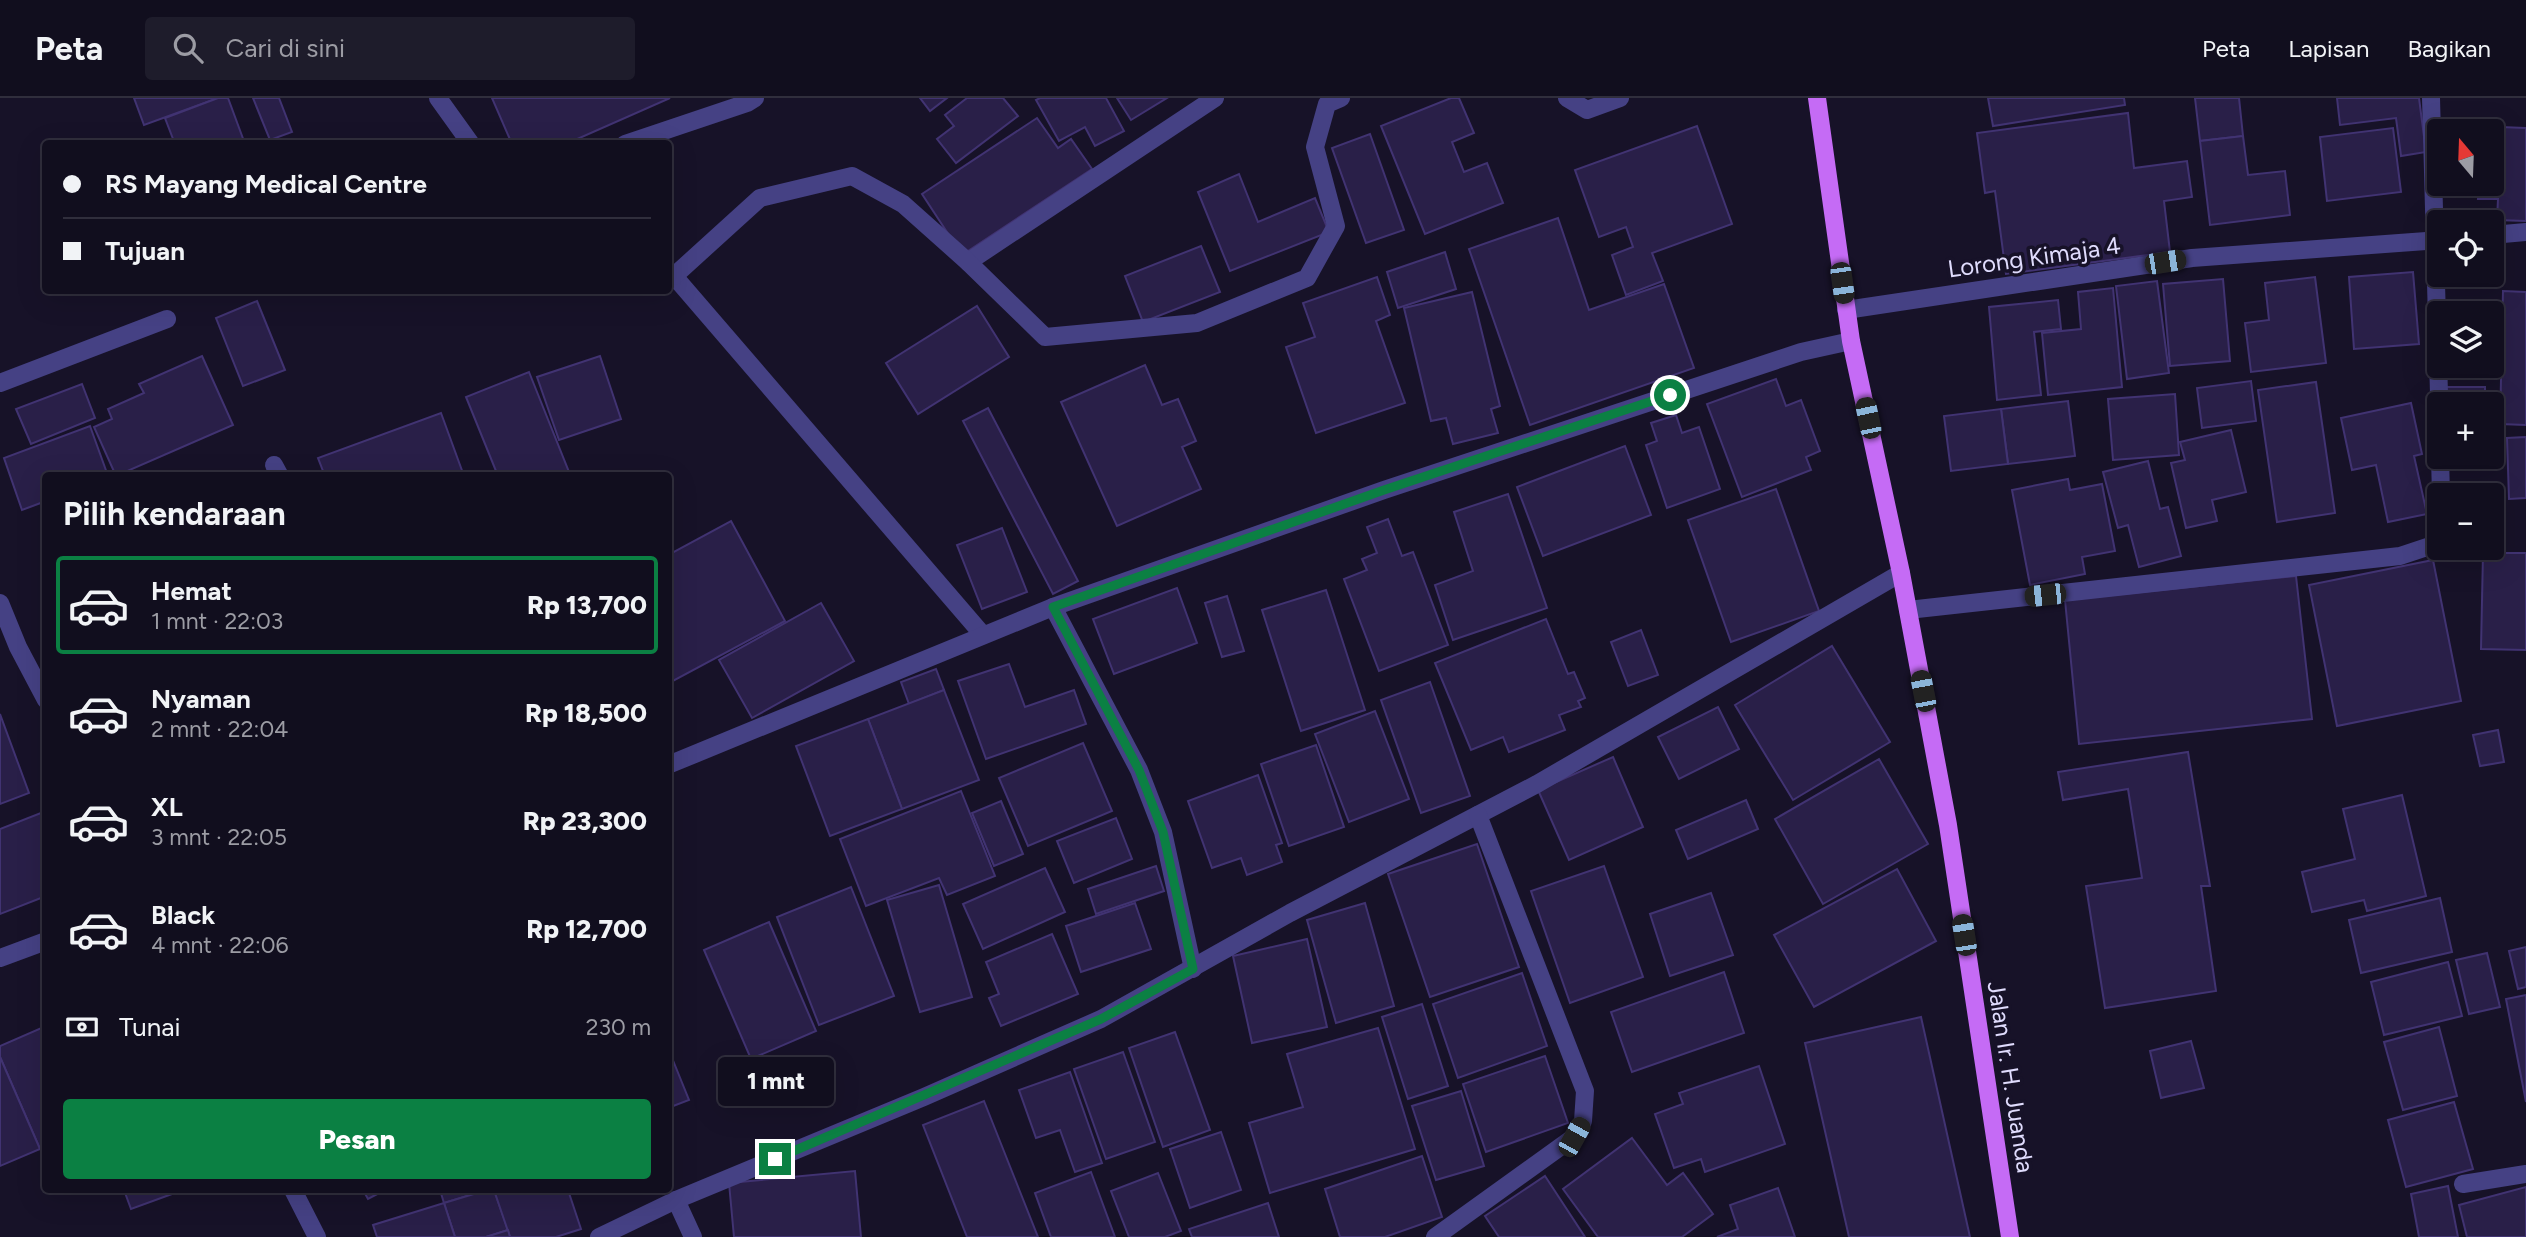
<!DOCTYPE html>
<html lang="id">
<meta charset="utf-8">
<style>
body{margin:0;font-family:Figtree,sans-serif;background:#1e1c2b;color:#f1f3f6;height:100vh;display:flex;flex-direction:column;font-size:26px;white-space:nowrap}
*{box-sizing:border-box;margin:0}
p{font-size:23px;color:#9c9ca4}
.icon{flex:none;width:38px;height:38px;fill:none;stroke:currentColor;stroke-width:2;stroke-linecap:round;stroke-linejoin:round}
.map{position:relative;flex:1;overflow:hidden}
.details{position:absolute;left:42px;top:374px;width:630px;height:721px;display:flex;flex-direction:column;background:#110e1e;border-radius:7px;box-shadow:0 7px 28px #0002,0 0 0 2px #302e3c}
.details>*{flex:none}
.banner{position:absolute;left:42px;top:42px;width:630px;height:154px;border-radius:7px;box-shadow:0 7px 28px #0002,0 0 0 2px #302e3c;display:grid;align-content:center;height:154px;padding:0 21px;background:#110e1e}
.needle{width:46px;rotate:341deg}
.controls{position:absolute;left:2427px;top:21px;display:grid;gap:14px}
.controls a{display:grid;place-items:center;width:77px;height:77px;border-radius:7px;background:#110e1e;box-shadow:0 7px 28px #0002,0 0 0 2px #302e3c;font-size:35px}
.end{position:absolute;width:32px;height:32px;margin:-16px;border:9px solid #0b8043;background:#fff;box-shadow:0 0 0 4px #fff}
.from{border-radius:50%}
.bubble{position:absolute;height:49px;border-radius:7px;background:#110e1e;box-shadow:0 7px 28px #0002,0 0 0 2px #302e3c;font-size:23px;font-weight:800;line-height:49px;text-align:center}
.car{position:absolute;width:21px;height:42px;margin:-21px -10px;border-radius:9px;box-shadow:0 0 5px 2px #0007;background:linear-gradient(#222 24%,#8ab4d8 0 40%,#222 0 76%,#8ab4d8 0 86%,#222 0)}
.banner b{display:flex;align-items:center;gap:24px;height:66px;font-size:26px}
.banner b+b{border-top:2px solid #302e3c}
.banner i{width:18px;height:18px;background:#f1f3f6}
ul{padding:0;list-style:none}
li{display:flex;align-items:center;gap:21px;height:98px;margin:0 14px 10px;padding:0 7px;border:4px solid transparent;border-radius:7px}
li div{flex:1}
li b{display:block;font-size:26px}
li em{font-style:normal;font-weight:800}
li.current{border-color:#0b8043}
li>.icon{width:63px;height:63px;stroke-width:1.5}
h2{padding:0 21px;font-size:32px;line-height:84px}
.pay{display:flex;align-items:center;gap:18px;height:77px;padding:0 21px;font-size:26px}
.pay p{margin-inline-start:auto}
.cta{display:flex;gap:14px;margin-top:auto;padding:14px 21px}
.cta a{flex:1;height:80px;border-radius:7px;background:#0b8043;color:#fff;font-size:28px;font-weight:800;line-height:80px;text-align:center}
header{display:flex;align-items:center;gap:42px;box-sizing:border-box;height:98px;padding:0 35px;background:#110e1e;border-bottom:2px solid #302e3c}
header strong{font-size:33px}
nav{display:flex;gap:38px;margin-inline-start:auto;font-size:24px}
.search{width:490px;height:63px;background:#1e1c2b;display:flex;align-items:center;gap:18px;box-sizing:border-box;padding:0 24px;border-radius:7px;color:#9c9ca4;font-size:26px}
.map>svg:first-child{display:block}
.building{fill:#291f48;stroke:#413372;stroke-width:2}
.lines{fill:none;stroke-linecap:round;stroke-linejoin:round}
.minor{stroke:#454184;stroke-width:18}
.major{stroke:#c56bf5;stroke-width:18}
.route{stroke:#0b8043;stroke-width:9}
.labels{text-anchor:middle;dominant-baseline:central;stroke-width:7;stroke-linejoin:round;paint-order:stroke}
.street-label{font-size:24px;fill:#e0dcfd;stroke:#171228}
</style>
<header>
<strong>Peta</strong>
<div class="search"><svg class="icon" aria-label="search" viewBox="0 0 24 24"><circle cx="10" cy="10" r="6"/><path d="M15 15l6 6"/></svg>Cari di sini</div>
<nav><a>Peta</a><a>Lapisan</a><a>Bagikan</a></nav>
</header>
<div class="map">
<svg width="2526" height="1139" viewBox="0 0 2526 1139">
<rect width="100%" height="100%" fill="#171228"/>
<!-- building -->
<g class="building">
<polygon points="134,0 218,0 144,27"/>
<polygon points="218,0 228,0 245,46 175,46 165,20"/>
<polygon points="253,0 279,0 292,34 270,42"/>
<polygon points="492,0 670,0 566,46 512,46"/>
<polygon points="920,0 947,0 930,13"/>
<polygon points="967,0 1003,0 1018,18 956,65 937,41 954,28 945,17"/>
<polygon points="1040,0 1106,0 1124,33 1095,48 1085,29 1059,43 1036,2"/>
<polygon points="1117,0 1167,0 1131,22"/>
<polygon points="1451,0 1459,0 1474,35 1452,44 1464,74 1487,65 1503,105 1425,136 1381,28"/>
<polygon points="1988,0 2124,0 2125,7 1993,28"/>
<polygon points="2195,0 2239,0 2243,38 2200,43"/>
<polygon points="2337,0 2419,0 2426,54 2401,58 2396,20 2340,27"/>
<polygon points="2128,15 2134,70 2187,63 2192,99 2164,103 2170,154 2006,176 1995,93 1985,95 1977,35"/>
<polygon points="1037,20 1058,50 1071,41 1092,71 962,157 922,96"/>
<polygon points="1697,28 1732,126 1652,155 1663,183 1626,197 1612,157 1633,149 1626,129 1599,139 1575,72"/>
<polygon points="2500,29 2526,30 2526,123 2497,122 2498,101 2478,101 2479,86 2492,86 2492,49 2499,49"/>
<polygon points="2393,30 2401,94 2327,103 2320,39"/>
<polygon points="1370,36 1404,132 1366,145 1332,50"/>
<polygon points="2243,38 2248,77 2285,73 2290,117 2210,127 2200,43"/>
<polygon points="1239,76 1258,124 1315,100 1329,134 1230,173 1198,94"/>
<polygon points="1558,120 1589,212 1664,186 1694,270 1530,327 1469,151"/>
<polygon points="1201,148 1220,194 1143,224 1125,178"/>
<polygon points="1445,154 1456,191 1398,210 1387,174"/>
<polygon points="2413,174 2419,246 2354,251 2349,179"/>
<polygon points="1377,179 1390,217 1376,223 1405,305 1316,335 1286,249 1315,239 1303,205"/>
<polygon points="2315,179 2326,265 2251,274 2245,225 2269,222 2265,185"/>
<polygon points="2223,181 2230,263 2170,268 2163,186"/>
<polygon points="2157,183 2169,275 2127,281 2116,188"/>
<polygon points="2113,190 2122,289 2048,297 2042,235 2081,231 2078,194"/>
<polygon points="2503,193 2526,194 2526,327 2500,326"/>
<polygon points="1472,194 1500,308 1491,311 1498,335 1453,346 1446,320 1431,323 1404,210"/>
<polygon points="2058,202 2061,231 2034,234 2041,297 1997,302 1989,209"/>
<polygon points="257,203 285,272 243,288 216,220"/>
<polygon points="977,208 1009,259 918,316 886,265"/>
<polygon points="202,258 233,327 116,378 94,329 112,321 108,311 144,295 139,286"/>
<polygon points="600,258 621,321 559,342 537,279"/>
<polygon points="1145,267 1162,307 1178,301 1196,343 1182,349 1201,391 1117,428 1061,304"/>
<polygon points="529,274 569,374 558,378 498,378 466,299"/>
<polygon points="1776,281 1786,308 1801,302 1820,353 1806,359 1811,372 1742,399 1707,306"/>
<polygon points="2251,283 2256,323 2202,330 2197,290"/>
<polygon points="2316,284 2335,415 2277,424 2258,292"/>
<polygon points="82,286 95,320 31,346 16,311"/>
<rect x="2445" y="289" width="40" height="17"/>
<polygon points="2175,296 2179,357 2113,362 2108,301"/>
<polygon points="2068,303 2075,358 2008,366 2001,311"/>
<polygon points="2411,305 2422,356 2414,358 2427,416 2388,424 2376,367 2352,372 2341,320"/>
<polygon points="988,310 1078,483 1053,496 963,323"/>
<polygon points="2001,311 2008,366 1951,373 1944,318"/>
<polygon points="441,315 464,378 325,378 318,360"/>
<polygon points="1676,317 1682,335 1699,329 1720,391 1667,410 1646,347 1657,343 1651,325"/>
<polygon points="90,328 108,378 46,378 46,403 22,412 4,360"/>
<polygon points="2231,332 2246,394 2212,402 2217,423 2186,430 2171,365 2185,362 2180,344"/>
<polygon points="2526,339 2526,400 2509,401 2507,340"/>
<polygon points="1625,348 1651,417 1543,458 1517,389"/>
<polygon points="2148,363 2160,411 2168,409 2181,458 2139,469 2128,427 2118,430 2103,374"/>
<polygon points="2068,381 2070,392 2102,386 2115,453 2082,459 2085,476 2030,487 2012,392"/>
<polygon points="1776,391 1819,513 1731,544 1688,422"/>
<polygon points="1508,396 1547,510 1453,542 1435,487 1473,473 1454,414"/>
<polygon points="1388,421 1402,458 1413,454 1448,547 1379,573 1344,481 1367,472 1362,461 1377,455 1367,429"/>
<polygon points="731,423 785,523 671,584 668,580 668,457"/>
<polygon points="1002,430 1027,494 982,511 957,447"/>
<polygon points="2483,455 2526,455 2526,552 2481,551"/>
<polygon points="2433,462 2461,603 2337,628 2309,487"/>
<polygon points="2296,478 2312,621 2079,646 2065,502"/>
<polygon points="1177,490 1197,545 1114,576 1093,521"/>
<polygon points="1326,492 1365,612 1301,633 1262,512"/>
<polygon points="1227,498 1244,553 1222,559 1205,505"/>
<polygon points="821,505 854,563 752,620 719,562"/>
<polygon points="1546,521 1568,576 1574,574 1585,600 1578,603 1581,609 1559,617 1565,632 1509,654 1503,639 1471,652 1435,565"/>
<polygon points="1641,532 1658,577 1628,588 1611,544"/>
<polygon points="1832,548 1890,644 1793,702 1735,607"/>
<polygon points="1009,566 1025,609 1074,592 1086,626 986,661 958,583"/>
<polygon points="936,571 944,592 909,606 901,584"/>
<polygon points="1430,584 1470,698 1421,715 1381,602"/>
<polygon points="944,592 979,682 902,711 868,621"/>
<polygon points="1718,609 1739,651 1679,681 1658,639"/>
<polygon points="1375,613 1409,701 1349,724 1315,636"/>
<polygon points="0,616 29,695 0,706"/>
<polygon points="868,621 902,711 830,738 796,648"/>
<polygon points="2498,632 2504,664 2480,668 2473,637"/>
<polygon points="1083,645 1112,713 1028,748 999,680"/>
<polygon points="1316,647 1344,729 1289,748 1261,666"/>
<polygon points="2188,654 2210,788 2201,788 2216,893 2105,910 2086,788 2142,780 2128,691 2063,702 2058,674"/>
<polygon points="1613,659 1643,729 1569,762 1538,692"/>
<polygon points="1879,661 1928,746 1823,806 1775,721"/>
<polygon points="1258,677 1282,745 1276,747 1282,764 1247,777 1241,760 1212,770 1188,703"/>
<polygon points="961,693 995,778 947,797 939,780 866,808 840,741"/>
<polygon points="2402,697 2426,798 2367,813 2364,802 2312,814 2302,774 2355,761 2343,711"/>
<polygon points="1746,702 1758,731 1688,761 1676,732"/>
<polygon points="1001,703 1023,756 994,768 972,715"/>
<polygon points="46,713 46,798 0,816 0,731"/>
<polygon points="1116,720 1132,761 1074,785 1057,743"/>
<polygon points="1477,746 1519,869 1430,899 1388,776"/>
<polygon points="1156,768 1164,793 1096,816 1088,791"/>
<polygon points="1604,768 1643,879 1570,905 1531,793"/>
<polygon points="1045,770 1065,814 983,851 963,806"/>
<polygon points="1897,771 1936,843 1814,909 1774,837"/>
<polygon points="939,787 972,899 920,914 887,802"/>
<polygon points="851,789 894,898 819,927 777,819"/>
<polygon points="1711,795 1733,857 1670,878 1650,816"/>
<polygon points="2440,800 2452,854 2361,875 2349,822"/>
<polygon points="1135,805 1151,851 1081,874 1066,828"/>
<polygon points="1365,805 1394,908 1336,925 1307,822"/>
<polygon points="769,824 816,933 751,961 704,852"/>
<polygon points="1052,836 1078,896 1001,928 989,900 999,896 986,864"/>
<polygon points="1307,841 1327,929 1252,945 1233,858"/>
<polygon points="2526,849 2526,889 2518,891 2509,853"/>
<polygon points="2487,855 2500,909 2469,916 2456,862"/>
<polygon points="2448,864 2462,918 2384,937 2371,884"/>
<polygon points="1724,874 1744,935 1632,974 1611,914"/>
<polygon points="1522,875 1547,948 1458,980 1433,906"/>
<polygon points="2526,897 2526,1004 2506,901"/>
<polygon points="1422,906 1448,988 1408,1001 1382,919"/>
<polygon points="1921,919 1970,1139 1849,1139 1805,945"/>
<polygon points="46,928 46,1048 40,1051 0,959 0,948"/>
<polygon points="2439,929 2457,998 2403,1012 2384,944"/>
<polygon points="1378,930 1415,1051 1270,1095 1249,1025 1303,1009 1287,956"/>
<polygon points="1175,934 1210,1032 1163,1049 1129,950"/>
<polygon points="2191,943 2204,990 2161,1000 2150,953"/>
<polygon points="668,950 689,1002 668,1010"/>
<polygon points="1123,954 1155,1044 1106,1061 1074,971"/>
<polygon points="1545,958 1568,1025 1486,1054 1463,986"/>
<polygon points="0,959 40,1051 0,1068"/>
<polygon points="1759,968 1785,1046 1705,1074 1701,1061 1674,1070 1655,1016 1683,1006 1679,995"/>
<polygon points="1070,974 1102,1065 1075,1074 1060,1032 1036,1040 1019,992"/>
<polygon points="1461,993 1484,1068 1436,1082 1412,1008"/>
<polygon points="984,1003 1038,1139 967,1139 923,1027"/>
<polygon points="2454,1004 2473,1071 2406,1089 2388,1022"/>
<polygon points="1221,1034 1241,1092 1190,1110 1170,1051"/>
<polygon points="1632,1040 1667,1087 1683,1075 1713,1116 1682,1139 1598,1139 1563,1091"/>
<polygon points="1422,1058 1442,1119 1385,1139 1340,1139 1325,1091"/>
<polygon points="855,1073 861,1139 734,1139 729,1085"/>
<polygon points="1091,1074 1115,1139 1051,1139 1035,1095"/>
<polygon points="1158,1075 1181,1133 1165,1139 1129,1139 1111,1093"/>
<polygon points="1545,1078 1585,1139 1499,1139 1485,1118"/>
<polygon points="2448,1088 2458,1139 2419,1139 2411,1096"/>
<polygon points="2526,1089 2526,1139 2467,1139 2459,1107"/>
<polygon points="1778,1090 1795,1139 1717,1139 1738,1131 1730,1107"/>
<polygon points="124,1092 183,1092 131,1111"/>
<polygon points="363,1092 385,1092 368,1101"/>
<polygon points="440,1092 487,1092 444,1105"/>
<polygon points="487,1092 494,1092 508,1132 486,1139 455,1139 444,1105"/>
<polygon points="494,1092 568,1092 581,1131 556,1139 510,1139"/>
<polygon points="444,1105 455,1139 377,1139 373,1127"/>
<polygon points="1268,1105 1279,1139 1192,1139 1189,1131"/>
<polygon points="508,1132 510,1139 486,1139"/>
</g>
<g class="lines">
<!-- minor -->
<g class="minor">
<polyline points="438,0 471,46"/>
<polyline points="1567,0 1587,12 1620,0"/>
<polyline points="2431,0 2440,333"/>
<polyline points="625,46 747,5 755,0"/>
<polyline points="2492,137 2526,134"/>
<polyline points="968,164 1215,0"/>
<polyline points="668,175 674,178 983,537"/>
<polyline points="674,178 760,100 852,78 903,106 968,164 1045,239 1197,225 1307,180 1336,128 1315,49 1327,6 1341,0"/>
<polyline points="1846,212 2192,160 2440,142"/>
<polyline points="0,285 167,221"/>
<polyline points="2440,359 2441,397"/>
<polyline points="274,367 280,378"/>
<polyline points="0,505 18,549 46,602"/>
<polyline points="1053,509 1139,672 1163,734 1193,871"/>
<polyline points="1908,512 2400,458 2433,447 2440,439"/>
<polyline points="668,667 1053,509 1384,392 1801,254 1851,243"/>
<polyline points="0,860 46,843"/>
<polyline points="2463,1086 2526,1076"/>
<polyline points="293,1092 317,1139"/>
<polyline points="676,1102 693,1139"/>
<polyline points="599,1139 676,1102 924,999 1101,921 1290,815 1537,686 1901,475"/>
<polyline points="1435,1139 1574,1039 1583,1023 1585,993 1478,717"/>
</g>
<!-- major -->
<polyline class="major" points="1817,0 1851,243 1901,475 1948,727 2010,1139"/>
</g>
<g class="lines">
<!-- route -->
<polyline class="route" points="775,1061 1101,921 1193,871 1163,734 1139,672 1053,509 1384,392 1670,297"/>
</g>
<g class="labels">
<!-- street labels -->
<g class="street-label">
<text transform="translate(2034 159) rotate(-8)">Lorong Kimaja 4</text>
<text transform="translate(2011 979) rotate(81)">Jalan Ir. H. Juanda</text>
</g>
</g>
</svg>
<div class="controls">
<a><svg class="needle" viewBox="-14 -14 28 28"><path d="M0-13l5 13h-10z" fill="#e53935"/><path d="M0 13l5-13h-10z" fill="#9c9ca4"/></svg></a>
<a><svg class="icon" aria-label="locate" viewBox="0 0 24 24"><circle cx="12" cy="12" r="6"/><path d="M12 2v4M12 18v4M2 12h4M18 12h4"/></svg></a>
<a><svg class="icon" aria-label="layers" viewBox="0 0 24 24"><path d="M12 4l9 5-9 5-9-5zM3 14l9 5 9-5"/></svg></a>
<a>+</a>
<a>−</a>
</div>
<i class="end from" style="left:1670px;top:297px"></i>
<i class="end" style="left:775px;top:1061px"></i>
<div class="bubble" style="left:718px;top:959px;width:116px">1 mnt</div>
<i class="car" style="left:2165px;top:164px;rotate:81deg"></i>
<i class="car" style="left:1842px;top:185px;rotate:172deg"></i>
<i class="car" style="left:1868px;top:320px;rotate:348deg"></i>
<i class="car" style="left:2045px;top:497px;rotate:264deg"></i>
<i class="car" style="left:1923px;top:593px;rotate:349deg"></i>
<i class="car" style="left:1964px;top:837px;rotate:351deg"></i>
<i class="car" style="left:1574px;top:1039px;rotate:29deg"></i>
<div class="banner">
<b><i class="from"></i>RS Mayang Medical Centre</b>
<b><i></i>Tujuan</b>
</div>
<section class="details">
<h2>Pilih kendaraan</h2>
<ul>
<li class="current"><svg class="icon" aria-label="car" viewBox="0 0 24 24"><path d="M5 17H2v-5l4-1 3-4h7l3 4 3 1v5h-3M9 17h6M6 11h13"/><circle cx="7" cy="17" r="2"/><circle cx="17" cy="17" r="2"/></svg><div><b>Hemat</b><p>1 mnt · 22:03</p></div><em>Rp 13,700</em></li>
<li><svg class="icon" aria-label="car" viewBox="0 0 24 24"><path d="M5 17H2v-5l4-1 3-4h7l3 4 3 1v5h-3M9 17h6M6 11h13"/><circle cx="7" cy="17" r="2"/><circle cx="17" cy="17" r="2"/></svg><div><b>Nyaman</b><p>2 mnt · 22:04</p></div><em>Rp 18,500</em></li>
<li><svg class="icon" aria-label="car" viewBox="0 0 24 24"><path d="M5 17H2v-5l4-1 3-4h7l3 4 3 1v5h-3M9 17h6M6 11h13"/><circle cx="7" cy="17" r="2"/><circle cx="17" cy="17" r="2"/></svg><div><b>XL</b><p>3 mnt · 22:05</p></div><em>Rp 23,300</em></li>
<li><svg class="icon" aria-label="car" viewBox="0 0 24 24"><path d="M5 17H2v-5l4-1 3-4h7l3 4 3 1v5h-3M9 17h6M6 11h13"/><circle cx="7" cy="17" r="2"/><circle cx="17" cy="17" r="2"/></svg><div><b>Black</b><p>4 mnt · 22:06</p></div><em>Rp 12,700</em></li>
</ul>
<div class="pay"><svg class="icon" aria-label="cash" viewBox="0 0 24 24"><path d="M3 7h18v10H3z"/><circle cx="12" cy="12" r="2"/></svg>Tunai<p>230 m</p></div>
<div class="cta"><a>Pesan</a></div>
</section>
</div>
